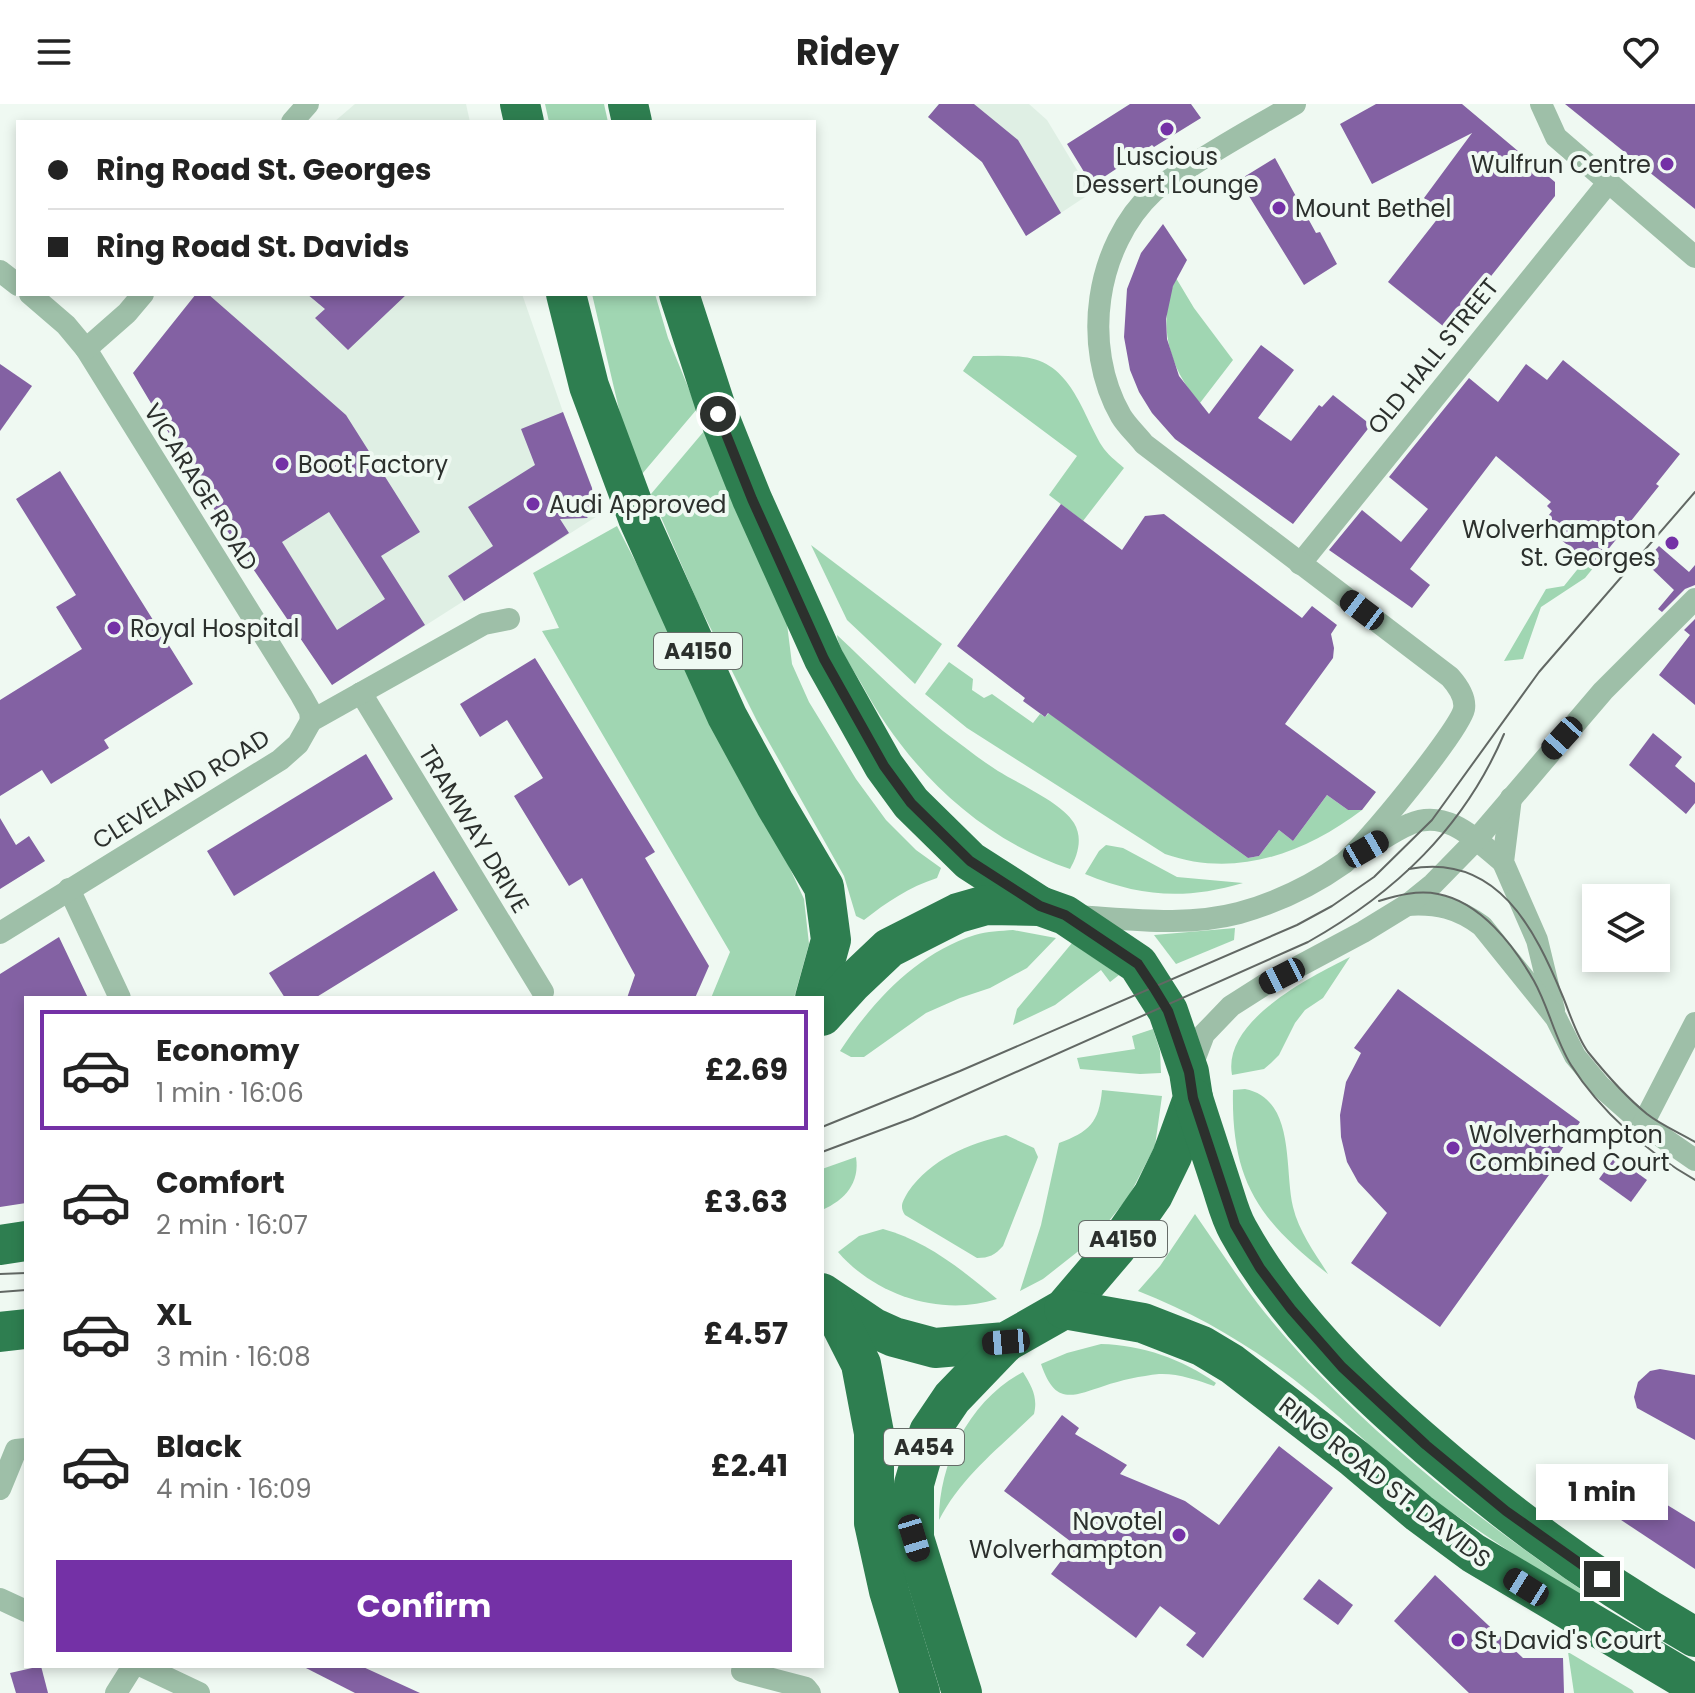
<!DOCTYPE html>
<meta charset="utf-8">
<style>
body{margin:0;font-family:Poppins,sans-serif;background:#f2f2f2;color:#222;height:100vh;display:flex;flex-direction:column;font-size:30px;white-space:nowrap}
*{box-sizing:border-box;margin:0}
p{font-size:26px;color:#767676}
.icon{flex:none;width:44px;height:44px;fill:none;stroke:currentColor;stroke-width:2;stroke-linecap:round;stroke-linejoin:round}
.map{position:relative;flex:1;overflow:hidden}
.drawer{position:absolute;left:24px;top:892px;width:800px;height:672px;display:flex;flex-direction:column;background:#fff;border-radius:0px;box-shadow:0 4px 12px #0003}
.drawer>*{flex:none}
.hud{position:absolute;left:16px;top:16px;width:800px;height:176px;border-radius:0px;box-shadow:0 4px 12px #0003;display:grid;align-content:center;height:176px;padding:0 32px;background:#fff}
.buttons{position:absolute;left:1582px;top:780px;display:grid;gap:16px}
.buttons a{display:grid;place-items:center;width:88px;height:88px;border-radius:0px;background:#fff;box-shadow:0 4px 12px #0003;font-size:40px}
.end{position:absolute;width:36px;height:36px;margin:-18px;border:10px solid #2c302d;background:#fff;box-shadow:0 0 0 4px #fff}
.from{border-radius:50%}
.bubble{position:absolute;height:56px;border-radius:0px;background:#fff;box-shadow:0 4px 12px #0003;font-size:26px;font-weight:700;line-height:56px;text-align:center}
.car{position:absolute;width:24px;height:48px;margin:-24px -12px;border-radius:10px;box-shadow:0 0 6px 2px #0007;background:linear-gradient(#222 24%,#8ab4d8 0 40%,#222 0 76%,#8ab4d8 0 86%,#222 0)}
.hud b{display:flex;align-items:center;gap:28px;height:76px;font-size:30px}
.hud b+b{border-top:2px solid #e0e0e0}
.hud i{width:20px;height:20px;background:#222}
ul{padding:14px 0 0;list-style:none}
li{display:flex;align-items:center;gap:24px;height:120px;margin:0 16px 12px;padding:0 16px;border:4px solid transparent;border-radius:0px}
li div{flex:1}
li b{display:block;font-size:30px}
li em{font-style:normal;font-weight:700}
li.selected{border-color:#7431a6}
li>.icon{width:72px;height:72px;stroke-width:1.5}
.cta{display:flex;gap:16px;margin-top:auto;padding:16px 32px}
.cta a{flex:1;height:92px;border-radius:0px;background:#7431a6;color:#fff;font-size:32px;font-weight:700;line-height:92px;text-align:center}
header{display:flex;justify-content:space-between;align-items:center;height:104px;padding:0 32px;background:#fff;font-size:36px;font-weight:700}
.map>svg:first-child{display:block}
.built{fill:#dfefe4}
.green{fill:#a0d6b2}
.building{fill:#8361a3;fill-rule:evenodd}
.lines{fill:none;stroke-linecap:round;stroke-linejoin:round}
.street{stroke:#9ebfa8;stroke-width:22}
.highway{stroke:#2e7e50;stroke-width:40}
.tram{stroke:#626864;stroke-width:2}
.route{stroke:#2c302d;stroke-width:10}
.poi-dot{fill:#7431a6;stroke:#eff9f2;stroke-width:3}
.labels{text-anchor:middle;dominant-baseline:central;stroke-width:8;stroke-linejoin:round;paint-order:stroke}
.shield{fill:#eff9f2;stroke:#666c68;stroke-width:2}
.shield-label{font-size:22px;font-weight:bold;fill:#2c302d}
.poi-label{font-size:24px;fill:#2c302d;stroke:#eff9f2;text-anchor:start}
.street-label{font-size:24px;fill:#2c302d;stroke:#eff9f2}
</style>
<header><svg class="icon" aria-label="menu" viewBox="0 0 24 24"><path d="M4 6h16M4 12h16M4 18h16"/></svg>Ridey<svg class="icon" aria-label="heart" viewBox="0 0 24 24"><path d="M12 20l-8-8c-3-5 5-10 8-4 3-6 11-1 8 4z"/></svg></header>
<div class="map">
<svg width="1695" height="1589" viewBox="0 0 1695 1589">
<rect width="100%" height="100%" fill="#eff9f2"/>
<!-- built -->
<g class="built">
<polygon points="355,0 466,0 470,18 334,18"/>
<polygon points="939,0 1029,0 1047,16 1091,89 1026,132 982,58 928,13"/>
<polygon points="196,190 522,190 563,308 602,409 332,581 227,425 133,269"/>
</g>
<!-- green -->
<g class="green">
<polygon points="545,0 604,0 608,18 549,18"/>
<path d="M1176,174L1194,204L1233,256L1200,299C1169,265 1156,218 1176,174Z"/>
<polygon points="592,190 655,190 668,234 697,305 642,370 629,348"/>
<path d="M973,252C989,252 1007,251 1023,253C1071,258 1081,307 1102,342C1107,350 1116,357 1124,364L1083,417L1049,391L1077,352L963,267Z"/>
<path d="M705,326L786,512L792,560L809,598L856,675L886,716L916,746L941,764L937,774C909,783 887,798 864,816L856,812L844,772L757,617L698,499L651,390Z"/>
<polygon points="617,422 756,691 804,795 809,840 794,894 711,894 730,848 542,527 559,524 533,469"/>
<polygon points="811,441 942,540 915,580 847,516"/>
<polygon points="1585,456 1594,463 1585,474 1541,503 1523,555 1504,557 1546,485 1564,482"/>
<path d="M837,531C872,564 905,597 943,627C961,640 979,655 998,667C1019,680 1062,699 1074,719C1083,734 1078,751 1070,765C978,734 907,664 861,579C853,565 838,544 837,531Z"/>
<path d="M949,558L973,575L972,586L984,594L992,590L1033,619L1040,610L1045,613L1049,609L1248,754L1259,752L1279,726L1293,737L1327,691L1348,706H1362C1305,749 1236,775 1165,750L967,624L925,590Z"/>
<path d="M1106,741L1123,744L1177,773L1243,779C1185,796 1141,793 1085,770L1099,747Z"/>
<polygon points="1235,824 1234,836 1176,860 1154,831"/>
<path d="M1013,826L1056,834L1027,864L990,884L960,894L926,909L864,953H851L840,947C872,898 917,849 975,831C987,827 1001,827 1013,826Z"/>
<polygon points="1072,839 1119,871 1110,878 1101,866 1055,901 1013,921 1017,905"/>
<path d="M1350,853L1323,894L1305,906L1295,919L1279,951L1271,959L1264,965L1232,971C1222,917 1310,873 1350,853Z"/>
<polygon points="1153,925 1160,947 1161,969 1140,970 1080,965 1077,954 1135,945 1132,932"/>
<path d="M1245,985C1296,995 1284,1065 1293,1103C1299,1128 1315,1149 1328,1170C1258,1116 1231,1076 1233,986Z"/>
<path d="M1102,986L1162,992L1155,1042L1129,1092L1095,1134L1043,1175L1020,1187L1041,1121L1059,1039C1089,1028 1099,1019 1102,986Z"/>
<path d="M1006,1031L1034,1044L1038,1053L1003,1142C995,1151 989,1154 977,1154L905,1111C899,1102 903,1097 908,1088C931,1055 968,1040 1006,1031Z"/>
<path d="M856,1053C860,1079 845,1096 822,1106V1065Z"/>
<path d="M1195,1110C1216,1140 1236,1171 1258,1200C1351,1318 1473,1412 1596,1496L1589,1501L1405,1377C1388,1364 1377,1348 1362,1334C1294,1270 1225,1221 1138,1187L1160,1162Z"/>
<path d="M883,1125C925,1136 964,1167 997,1195C942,1213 876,1192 838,1148L859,1132Z"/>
<path d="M1101,1240C1143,1241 1182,1255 1216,1279L1214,1282C1197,1276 1177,1269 1159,1270C1141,1272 1121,1276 1104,1282C1071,1293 1055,1301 1041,1260L1067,1249Z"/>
<path d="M1023,1268C1032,1283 1038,1293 1034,1310C999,1344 961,1373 939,1416C939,1358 970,1296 1023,1268Z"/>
<polygon points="1568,1548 1632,1586 1634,1589 1574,1589"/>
</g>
<!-- building -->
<g class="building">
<polygon points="939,0 974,0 1018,36 1061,109 1026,132 982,58 928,13"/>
<polygon points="1130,0 1191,0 1201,14 1154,43 1152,41 1092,81 1067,40"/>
<polygon points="1376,0 1462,0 1555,78 1555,92 1448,226 1388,178 1442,109 1424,94 1472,29 1372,80 1340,20"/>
<polygon points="1565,0 1695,0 1695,105"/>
<polygon points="1275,54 1316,129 1320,128 1337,160 1304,181 1239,76"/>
<polygon points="1163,120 1187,156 1173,182 1166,215 1167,235 1179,272 1209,310 1261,241 1294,266 1258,314 1291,337 1319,301 1322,303 1333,291 1371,321 1293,420 1175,335 1152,309 1139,288 1130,266 1124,233 1127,185 1141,149"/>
<path d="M196,190H208L346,311L420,428L381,452L425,521L332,581L226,425L133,269ZM329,408L385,495L337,526L282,438Z"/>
<polygon points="307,190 407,190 348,246 315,214 325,205"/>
<polygon points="1563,256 1680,350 1656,380 1659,382 1594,463 1542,420 1552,407 1547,402 1551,398 1496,352 1410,465 1430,481 1412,504 1329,446 1362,406 1401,438 1428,405 1389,373 1469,274 1498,298 1526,260 1547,276"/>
<polygon points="0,260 32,282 0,327"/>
<polygon points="563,308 592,384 593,407 587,414 560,415 569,429 464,497 448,472 493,442 468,403 535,361 521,325"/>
<polygon points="60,367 193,580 104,636 109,644 51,680 42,666 0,692 0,596 82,545 56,503 76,491 16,395"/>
<polygon points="1061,400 1122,446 1145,412 1164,410 1302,514 1312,502 1337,521 1331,530 1334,544 1333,554 1285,620 1376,688 1362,706 1348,706 1327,691 1293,737 1279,726 1259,752 1248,754 1048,609 1045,613 1023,597 1025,594 957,542"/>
<polygon points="1659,442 1689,468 1695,461 1695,481 1685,485 1662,508 1658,505 1674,486 1649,462 1648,454"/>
<polygon points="1695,515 1695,601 1659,571 1690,531 1684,526"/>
<polygon points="535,554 655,748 645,754 709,862 695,894 627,894 635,871 582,774 569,782 514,692 543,674 507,616 480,633 460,600"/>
<polygon points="1653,629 1682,653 1675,662 1695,679 1695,699 1686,710 1629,661"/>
<polygon points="366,650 393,695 234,792 207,747"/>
<polygon points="0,714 16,741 29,732 45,757 0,785"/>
<polygon points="434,767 458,806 315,894 285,894 269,869"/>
<polygon points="59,833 88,894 26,894 26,1099 0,1103 0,870"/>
<polygon points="1398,885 1580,1018 1556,1054 1559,1057 1440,1223 1351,1159 1387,1109 1358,1078 1347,1058 1341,1033 1340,1011 1346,978 1361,949 1354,944"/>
<polygon points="1615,1053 1647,1076 1631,1098 1599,1075"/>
<polygon points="1660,1265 1695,1271 1695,1336 1637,1304 1634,1293 1638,1278 1650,1267"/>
<polygon points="1062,1311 1079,1324 1075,1330 1127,1361 1120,1370 1185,1397 1219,1421 1279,1342 1333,1384 1203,1554 1186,1541 1196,1529 1160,1502 1136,1534 1051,1470 1074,1440 1004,1387"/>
<polygon points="1626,1383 1664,1399 1695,1418 1695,1465 1615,1412 1610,1397 1617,1386"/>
<polygon points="1435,1471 1523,1554 1563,1554 1564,1589 1469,1589 1394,1517"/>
<polygon points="1319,1475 1353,1501 1338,1521 1303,1495"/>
<polygon points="41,1562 48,1589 16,1589 10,1569"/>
<polygon points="302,1562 361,1562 420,1589 355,1589"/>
</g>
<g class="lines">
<!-- street -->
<g class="street">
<polyline points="1541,0 1556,33 1695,153"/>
<polyline points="292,18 308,0"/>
<polyline points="0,167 18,181"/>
<polyline points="30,190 66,221 86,245 301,591 310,607 311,617"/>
<polyline points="86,245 127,209 143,190"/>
<polyline points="1300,460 1608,79"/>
<polyline points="361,589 543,888"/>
<polyline points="1511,694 1503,758 1537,836 1554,906"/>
<path d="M1366,745C1380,737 1395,726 1410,720C1447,704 1476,736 1503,758"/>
<polyline points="69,785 120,894"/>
<path d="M1407,801C1437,799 1458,804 1482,822L1556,914L1575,952L1600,982L1643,1020L1695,1056"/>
<path d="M1075,812C1129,815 1186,823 1239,809C1275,799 1313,781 1344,759C1363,744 1460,626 1464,605C1466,593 1458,582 1450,573L1144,340C1137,331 1127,322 1121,312C1081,242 1095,142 1154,87C1163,79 1175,73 1185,66C1220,42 1258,22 1295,0"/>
<polyline points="0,829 280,656 298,640 311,617 484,520 509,515"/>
<polyline points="1190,967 1204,930 1231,902 1264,881 1363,828 1407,801 1433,780 1476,736 1603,587 1695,495"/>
<polyline points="1643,1020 1695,919"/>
<polyline points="0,1385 16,1346 26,1345"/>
<polyline points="0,1495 26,1507"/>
<polyline points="142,1562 199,1589"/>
<polyline points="742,1567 806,1584 810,1589"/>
<polyline points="116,1589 133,1562"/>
</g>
<!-- highway -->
<g class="highway">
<polyline points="520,0 524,18"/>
<polyline points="628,0 632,18"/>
<polyline points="566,190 589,282 638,414 727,612 775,700 824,783 831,836 815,894"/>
<polyline points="679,190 718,310 752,395 824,555 884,662 911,699 970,757 1040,802"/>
<polyline points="822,912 851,880 889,844 958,809 986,801 1040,802 1065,811 1138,860 1168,907 1189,968 1193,994 1172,1052 1153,1091 1116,1144 1064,1205 1006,1238 935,1244 894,1233 874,1224 822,1189"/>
<path d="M1193,994C1202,1023 1212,1052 1221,1080C1226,1095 1230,1112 1238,1126C1285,1211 1356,1280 1429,1343C1511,1414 1600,1479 1695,1533"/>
<polyline points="0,1141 26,1137"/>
<polyline points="828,1195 861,1260 874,1329 874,1419 889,1487 920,1589"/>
<polyline points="1064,1205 1143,1219 1202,1242 1232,1260 1354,1354 1419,1409 1473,1449 1695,1581"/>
<polyline points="0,1228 26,1225"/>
<polyline points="962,1589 914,1434 914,1380 929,1328 952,1294 1006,1238"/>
</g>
<!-- tram -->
<g class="tram">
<path d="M1409,765C1497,748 1535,825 1563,893C1570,910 1577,933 1588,948C1605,969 1626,993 1647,1010C1661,1021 1680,1029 1695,1038"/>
<path d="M1379,797C1398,791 1418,786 1438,790C1481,798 1514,842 1534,877C1549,904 1555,935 1571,961C1600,1007 1648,1049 1695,1076"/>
<polyline points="822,1023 960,967 1297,821 1332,802 1374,773 1432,716 1539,568 1695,388"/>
<path d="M822,1048L913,1014L1308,838C1395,789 1464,724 1504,630"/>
<polyline points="0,1170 26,1169"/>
<polyline points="0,1188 26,1186"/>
</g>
</g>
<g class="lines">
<!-- route -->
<polyline class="route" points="718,310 752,395 824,555 884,662 911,699 970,757 1040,802 1065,811 1138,860 1154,884 1168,907 1189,968 1193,994 1235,1121 1260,1164 1291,1205 1342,1263 1426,1341 1506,1407 1602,1475"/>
</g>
<!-- markers -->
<g class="poi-dot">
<circle cx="1167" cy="25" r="8"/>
<circle cx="1667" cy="60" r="8"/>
<circle cx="1279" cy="104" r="8"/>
<circle cx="282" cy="360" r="8"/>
<circle cx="533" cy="400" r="8"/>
<circle cx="1672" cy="439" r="8"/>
<circle cx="114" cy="524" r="8"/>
<circle cx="1453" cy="1044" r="8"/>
<circle cx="1179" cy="1431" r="8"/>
<circle cx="1458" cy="1536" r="8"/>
</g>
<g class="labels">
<!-- shield labels -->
<g class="shield">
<rect x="654" y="529" width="88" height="36" rx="6"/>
<rect x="1079" y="1117" width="88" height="36" rx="6"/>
<rect x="884" y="1325" width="80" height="36" rx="6"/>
</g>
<g class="shield-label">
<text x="698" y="547">A4150</text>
<text x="1123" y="1135">A4150</text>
<text x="924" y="1343">A454</text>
</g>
<!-- poi labels -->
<g class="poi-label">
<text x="1167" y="52" text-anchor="middle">Luscious<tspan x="1167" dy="28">Dessert Lounge</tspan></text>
<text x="1651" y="60" text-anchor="end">Wulfrun Centre</text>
<text x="1295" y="104">Mount Bethel</text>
<text x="298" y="360">Boot Factory</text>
<text x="549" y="400">Audi Approved</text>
<text x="1656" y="425" text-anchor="end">Wolverhampton<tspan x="1656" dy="28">St. Georges</tspan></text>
<text x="130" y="524">Royal Hospital</text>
<text x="1469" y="1030">Wolverhampton<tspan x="1469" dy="28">Combined Court</tspan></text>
<text x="1163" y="1417" text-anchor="end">Novotel<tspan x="1163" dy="28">Wolverhampton</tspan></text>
<text x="1474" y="1536">St David's Court</text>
</g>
<!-- street labels -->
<g class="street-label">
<text transform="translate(1433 252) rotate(-51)">OLD HALL STREET</text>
<text transform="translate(201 383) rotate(58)">VICARAGE ROAD</text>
<text transform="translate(181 685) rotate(-32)">CLEVELAND ROAD</text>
<text transform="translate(474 725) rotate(59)">TRAMWAY DRIVE</text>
<text transform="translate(1385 1378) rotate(38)">RING ROAD ST. DAVIDS</text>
</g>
</g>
</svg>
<div class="buttons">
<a><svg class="icon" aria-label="layers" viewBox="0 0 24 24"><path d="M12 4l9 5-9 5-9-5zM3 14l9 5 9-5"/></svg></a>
</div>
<i class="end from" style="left:718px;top:310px"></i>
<i class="end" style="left:1602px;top:1475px"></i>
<div class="bubble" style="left:1536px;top:1360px;width:132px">1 min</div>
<i class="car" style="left:1362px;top:506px;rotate:307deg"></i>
<i class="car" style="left:1562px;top:634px;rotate:222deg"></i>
<i class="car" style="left:1366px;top:745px;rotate:60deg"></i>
<i class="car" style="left:1282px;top:872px;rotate:243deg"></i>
<i class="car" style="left:1006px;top:1238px;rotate:265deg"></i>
<i class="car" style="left:914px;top:1434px;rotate:163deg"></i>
<i class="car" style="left:1526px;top:1483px;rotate:302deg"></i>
<div class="hud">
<b><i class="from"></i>Ring Road St. Georges</b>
<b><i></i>Ring Road St. Davids</b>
</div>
<section class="drawer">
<ul>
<li class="selected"><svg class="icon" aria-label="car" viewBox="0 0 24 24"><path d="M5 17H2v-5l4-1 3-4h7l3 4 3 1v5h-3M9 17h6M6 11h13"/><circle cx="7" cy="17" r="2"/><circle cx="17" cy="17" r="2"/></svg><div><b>Economy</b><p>1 min · 16:06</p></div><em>£2.69</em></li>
<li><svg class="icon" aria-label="car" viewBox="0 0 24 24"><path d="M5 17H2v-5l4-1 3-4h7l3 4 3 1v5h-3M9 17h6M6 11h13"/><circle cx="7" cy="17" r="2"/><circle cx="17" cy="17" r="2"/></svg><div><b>Comfort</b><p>2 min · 16:07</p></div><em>£3.63</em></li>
<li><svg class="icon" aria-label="car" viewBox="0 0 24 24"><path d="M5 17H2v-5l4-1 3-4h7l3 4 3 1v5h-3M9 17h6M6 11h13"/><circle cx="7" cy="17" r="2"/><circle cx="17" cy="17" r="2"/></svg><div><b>XL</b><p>3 min · 16:08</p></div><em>£4.57</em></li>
<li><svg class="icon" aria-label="car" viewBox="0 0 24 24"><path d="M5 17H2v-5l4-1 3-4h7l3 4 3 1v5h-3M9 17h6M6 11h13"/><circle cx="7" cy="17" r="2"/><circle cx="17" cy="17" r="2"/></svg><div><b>Black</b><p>4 min · 16:09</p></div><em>£2.41</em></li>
</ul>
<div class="cta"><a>Confirm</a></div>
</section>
</div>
